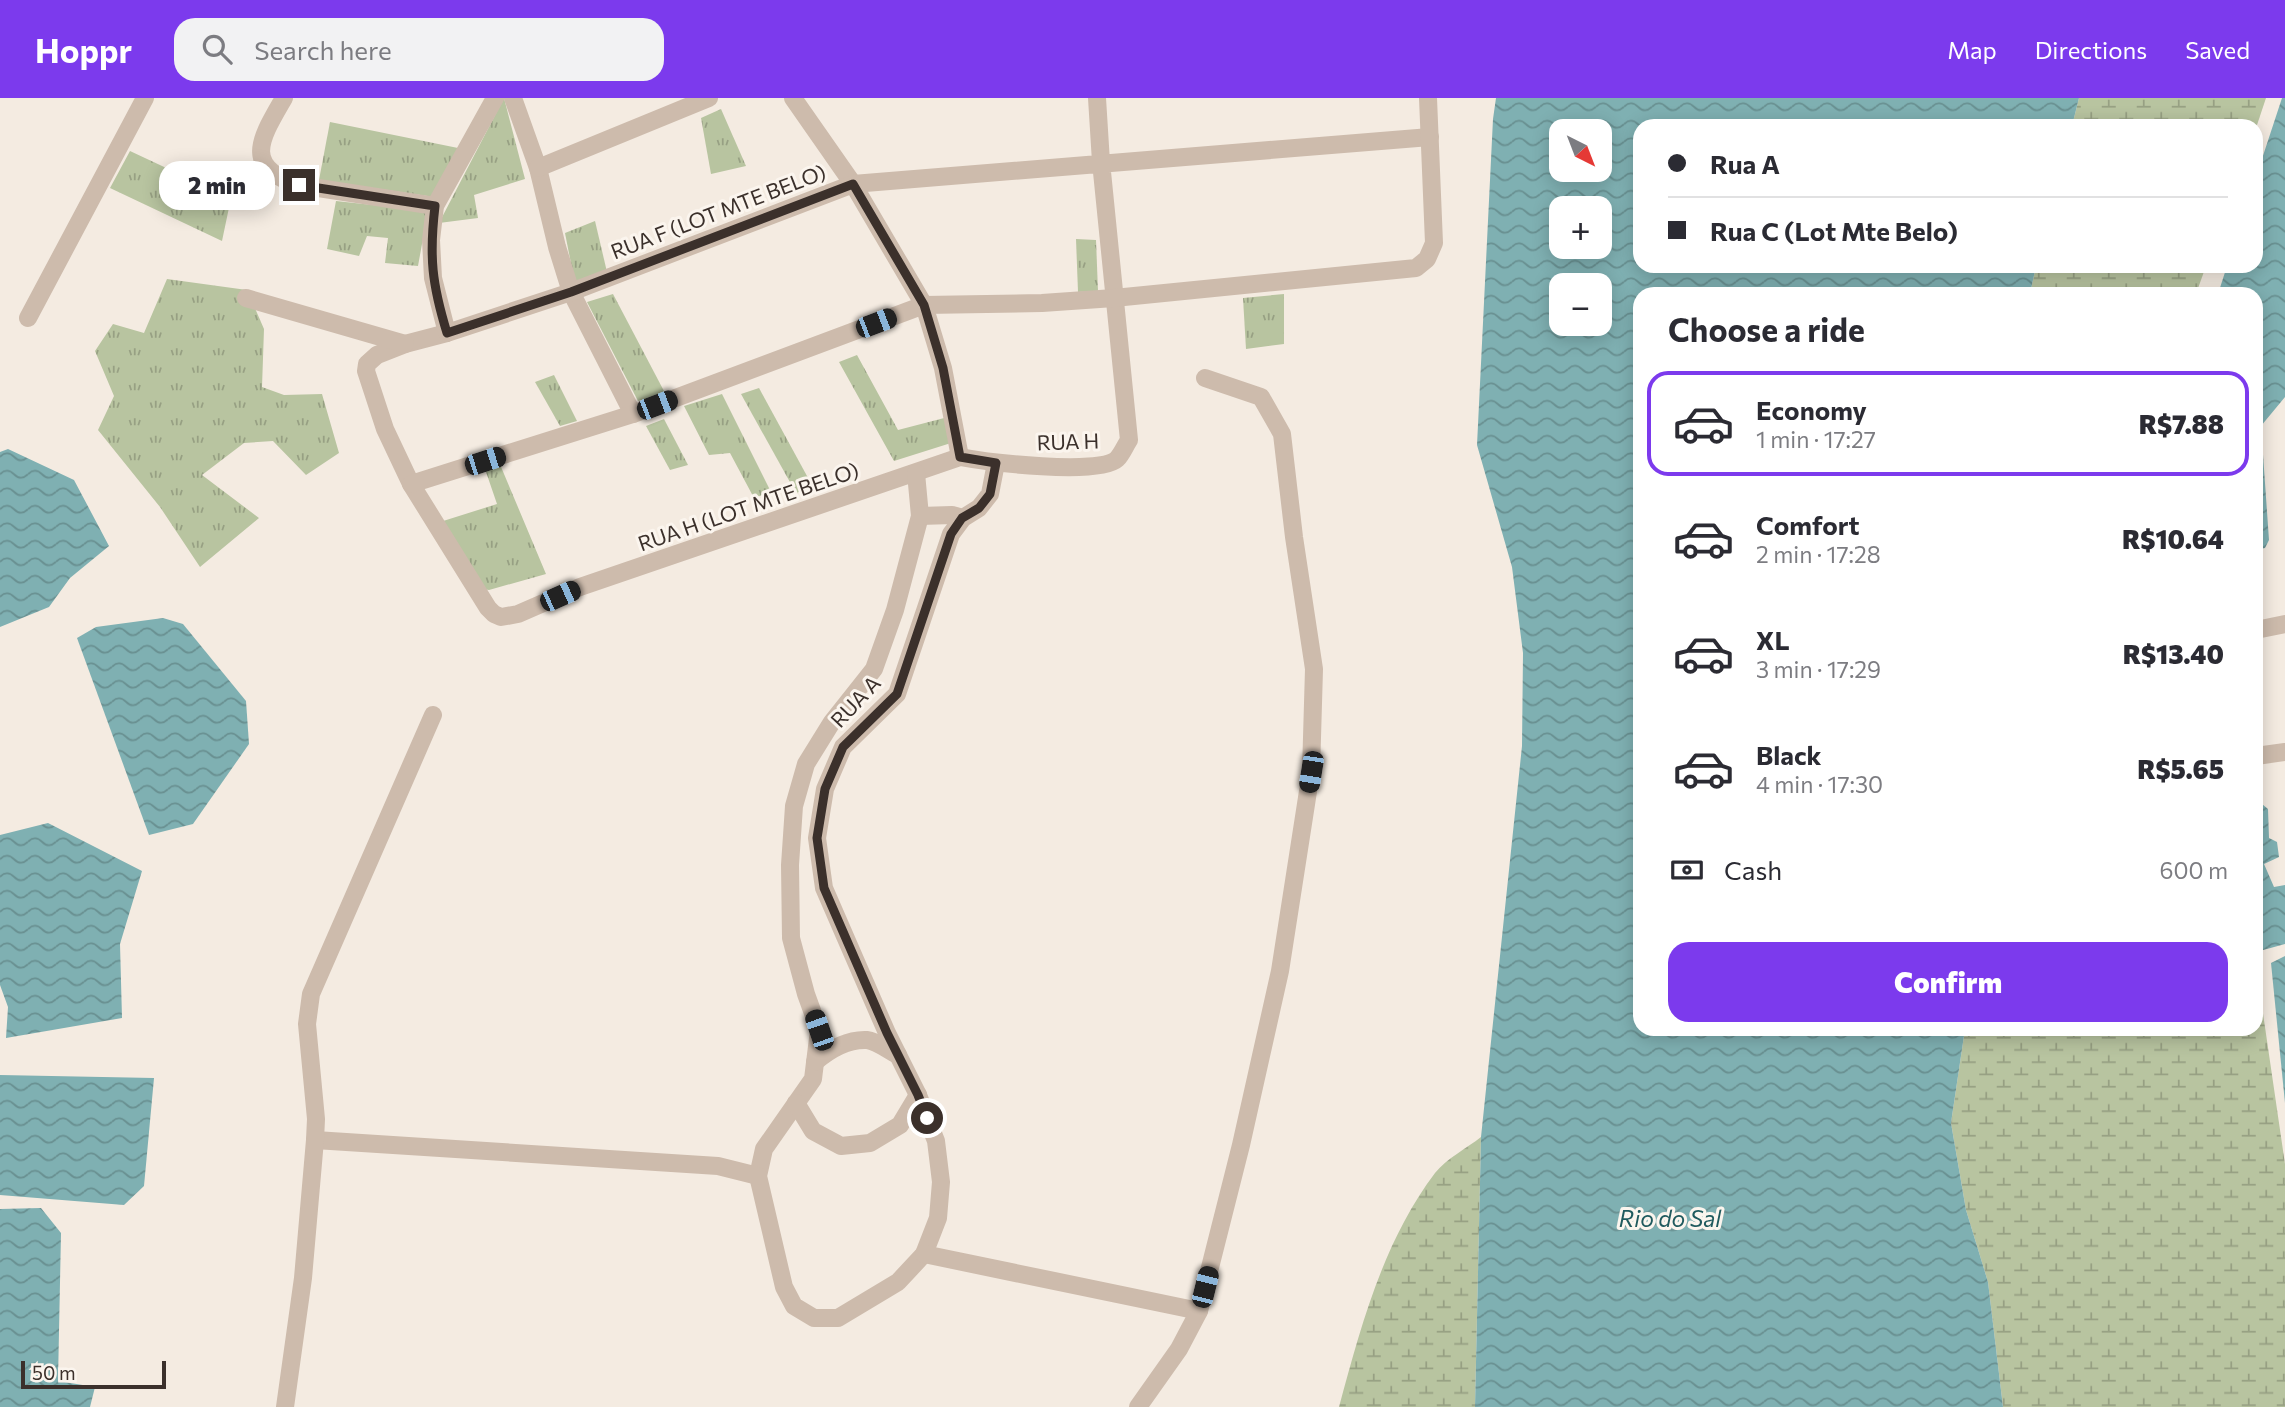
<!DOCTYPE html>
<meta charset="utf-8">
<style>
body{margin:0;font-family:Commissioner,sans-serif;background:#f2f2f3;color:#2b2b33;height:100vh;display:flex;flex-direction:column;font-size:26px;white-space:nowrap}
*{box-sizing:border-box;margin:0}
p{font-size:23px;color:#7c7c81}
.icon{flex:none;width:38px;height:38px;fill:none;stroke:currentColor;stroke-width:2;stroke-linecap:round;stroke-linejoin:round}
.map{position:relative;flex:1;overflow:hidden}
.side{position:absolute;left:1633px;top:189px;width:630px;height:749px;display:flex;flex-direction:column;background:#fff;border-radius:21px;box-shadow:0 4px 18px #0003}
.side>*{flex:none}
.guide{position:absolute;left:1633px;top:21px;width:630px;height:154px;border-radius:21px;box-shadow:0 4px 18px #0003;display:grid;align-content:center;height:154px;padding:0 35px;background:#fff}
.needle{width:46px;rotate:138deg}
.controls{position:absolute;left:1549px;top:21px;display:grid;gap:14px}
.controls a{display:grid;place-items:center;width:63px;height:63px;border-radius:14px;background:#fff;box-shadow:0 4px 18px #0003;font-size:35px}
.scale{position:absolute;left:21px;bottom:18px;width:145px;box-sizing:border-box;padding-left:7px;border:4px solid #3b302b;border-top:0;font-size:19px;line-height:24px;white-space:nowrap;color:#3b302b;-webkit-text-stroke:5px #fbf5ee;paint-order:stroke}
.end{position:absolute;width:32px;height:32px;margin:-16px;border:9px solid #3b302b;background:#fff;box-shadow:0 0 0 4px #fff}
.from{border-radius:50%}
.bubble{position:absolute;height:49px;border-radius:21px;background:#fff;box-shadow:0 4px 18px #0003;font-size:23px;font-weight:800;line-height:49px;text-align:center}
.car{position:absolute;width:21px;height:42px;margin:-21px -10px;border-radius:9px;box-shadow:0 0 5px 2px #0007;background:linear-gradient(#222 24%,#8ab4d8 0 40%,#222 0 76%,#8ab4d8 0 86%,#222 0)}
.guide b{display:flex;align-items:center;gap:24px;height:66px;font-size:26px}
.guide b+b{border-top:2px solid #e1e1e2}
.guide i{width:18px;height:18px;background:#2b2b33}
ul{padding:0;list-style:none}
li{display:flex;align-items:center;gap:21px;height:105px;margin:0 14px 10px;padding:0 21px;border:4px solid transparent;border-radius:21px}
li div{flex:1}
li b{display:block;font-size:26px}
li em{font-style:normal;font-weight:800}
li.current{border-color:#7c3aed}
li>.icon{width:63px;height:63px;stroke-width:1.5}
h2{padding:0 35px;font-size:32px;line-height:84px}
.pay{display:flex;align-items:center;gap:18px;height:77px;padding:0 35px;font-size:26px}
.pay p{margin-inline-start:auto}
.button{display:flex;gap:14px;margin-top:auto;padding:14px 35px}
.button a{flex:1;height:80px;border-radius:21px;background:#7c3aed;color:#fff;font-size:28px;font-weight:800;line-height:80px;text-align:center}
header{display:flex;align-items:center;gap:42px;box-sizing:border-box;height:98px;padding:0 35px;background:#7c3aed;color:#fff}
header strong{font-size:33px}
nav{display:flex;gap:38px;margin-inline-start:auto;font-size:24px}
.search{width:490px;height:63px;background:#f2f2f3;display:flex;align-items:center;gap:18px;box-sizing:border-box;padding:0 24px;border-radius:21px;color:#7c7c81;font-size:26px}
.map>svg:first-child{display:block}
.grass{fill:url(#grass-tufts)}
.wetland{fill:url(#wetland-marsh)}
.water{fill:url(#water-waves);fill-rule:evenodd}
.lines{fill:none;stroke-linecap:round;stroke-linejoin:round}
.minor{stroke:#cdbbac;stroke-width:18}
.route{stroke:#3b302b;stroke-width:9}
.labels{text-anchor:middle;dominant-baseline:central;stroke-width:6;stroke-linejoin:round;paint-order:stroke}
.street-label{font-size:21px;fill:#3b302b;stroke:#fbf5ee}
.water-label{font-size:23px;font-style:italic;fill:#1f5a5e;stroke:#fbf5ee}
</style>
<header>
<strong>Hoppr</strong>
<div class="search"><svg class="icon" aria-label="search" viewBox="0 0 24 24"><circle cx="10" cy="10" r="6"/><path d="M15 15l6 6"/></svg>Search here</div>
<nav><a>Map</a><a>Directions</a><a>Saved</a></nav>
</header>
<div class="map">
<svg width="2285" height="1309" viewBox="0 0 2285 1309">
<defs>
<pattern id="grass-tufts" width="24" height="20" patternUnits="userSpaceOnUse" patternTransform="scale(1.75)"><rect width="24" height="20" fill="#b8c4a0"/><path d="M3 7l-1-3M5 7V3M7 7l1-3M15 17l-1-3M17 17v-4M19 17l1-3" fill="none" stroke="#97a083"/></pattern>
<pattern id="wetland-marsh" width="20" height="14" patternUnits="userSpaceOnUse" patternTransform="scale(1.75)"><rect width="20" height="14" fill="#b8c4a0"/><path d="M1 5h8M5 5V1M11 12h8M15 12V8" fill="none" stroke="#97a083"/></pattern>
<pattern id="water-waves" width="16" height="10" patternUnits="userSpaceOnUse" patternTransform="scale(1.75)"><rect width="16" height="10" fill="#7fb0b2"/><path d="M0 5q4-4 8 0t8 0" fill="none" stroke="#699091"/></pattern>
</defs>
<rect width="100%" height="100%" fill="#f4ebe1"/>
<!-- grass -->
<g class="grass">
<polygon points="504,0 525,81 474,97 478,120 439,125"/>
<polygon points="721,11 746,68 711,76 701,20"/>
<polygon points="330,24 458,50 434,99 319,82"/>
<polygon points="130,53 177,75 235,81 222,143 110,90"/>
<polygon points="336,103 428,113 418,168 385,165 388,140 367,138 359,158 327,151"/>
<polygon points="595,123 607,174 575,186 565,135"/>
<polygon points="1076,141 1096,142 1098,193 1078,194"/>
<polygon points="167,181 247,192 264,231 262,289 284,297 322,296 339,355 306,377 273,343 244,345 202,377 259,420 200,469 160,409 98,332 114,298 95,253 113,226 144,235"/>
<polygon points="613,196 665,295 638,303 587,204"/>
<polygon points="1284,196 1284,246 1246,251 1243,200"/>
<polygon points="857,257 898,332 948,319 951,345 894,363 839,264"/>
<polygon points="554,277 577,323 560,328 535,284"/>
<polygon points="759,290 813,389 796,395 741,296"/>
<polygon points="722,296 771,394 754,400 730,355 709,357 684,308"/>
<polygon points="664,321 688,367 670,372 646,328"/>
<polygon points="499,364 546,476 489,492 471,489 440,424 497,406 485,371"/>
</g>
<!-- wetland -->
<g class="wetland">
<polygon points="2079,0 2266,0 2256,30 2072,28"/>
<polygon points="2036,168 2206,168 2196,196 2030,196"/>
<polygon points="2259,888 2285,1066 2285,1309 2003,1309 1988,1184 1966,1112 1951,1025 1965,931 2256,931 2256,889"/>
<path d="M1481,1039L1475,1309H1339C1361,1228 1383,1144 1435,1075C1446,1061 1467,1050 1481,1039Z"/>
</g>
<!-- water -->
<g class="water">
<path d="M1496,0H2079L2072,28H1640V168H2036L2030,196H1640V931H1965L1951,1025L1966,1112L1988,1184L2003,1309H1475L1481,1039L1522,648L1523,555L1512,469L1477,347L1493,21ZM1600,33V72H1561V33ZM1561,110H1600V149H1561ZM1600,187V226H1561V187Z"/>
<polygon points="2282,0 2285,0 2285,299 2261,328 2269,442 2265,450 2256,452 2256,196 2218,196 2227,168 2256,168 2256,79"/>
<polygon points="8,351 74,382 109,448 70,480 49,509 0,529 0,354"/>
<polygon points="163,520 183,526 246,603 249,646 193,726 149,737 77,540 96,529"/>
<polygon points="2256,701 2268,711 2269,740 2277,744 2279,759 2264,766 2274,789 2285,787 2285,846 2256,854"/>
<polygon points="48,725 142,773 120,846 122,920 6,940 8,909 0,887 0,737"/>
<polygon points="2285,858 2285,1005 2271,865"/>
<polygon points="0,977 154,980 144,1088 124,1107 0,1097"/>
<polygon points="41,1110 61,1135 58,1283 95,1289 90,1309 0,1309 0,1111"/>
</g>
<g class="lines">
<!-- minor -->
<g class="minor">
<path d="M284,0C261,40 241,69 299,87L435,108"/>
<polyline points="513,0 538,70 557,149 571,194 633,316"/>
<polyline points="793,0 853,86 924,207 943,270 960,359"/>
<path d="M1097,0L1101,64L1129,342C1125,348 1122,356 1117,361C1099,378 987,364 960,359L580,489L518,516L501,519L494,516L488,510L411,386L385,331L366,273L367,266L377,257L405,246L447,235L571,194L853,86L1430,39"/>
<polyline points="538,70 709,0"/>
<polyline points="246,200 405,246"/>
<polyline points="28,220 145,0"/>
<polyline points="447,235 433,180 431,142 435,108 495,0"/>
<polyline points="916,375 920,418 895,512 874,571 832,624 806,666 794,708 790,767 791,840 806,896 819,932 813,981 764,1051 758,1078 784,1189 794,1208 814,1220 838,1220 898,1184 924,1156 938,1120 941,1084 936,1043 918,997 887,935 824,790 817,740 825,691 843,649 897,596 951,436 963,420 979,410 990,396 996,365"/>
<polyline points="411,386 633,316 924,207 1042,205 1114,200 1416,170 1427,161 1434,145 1428,0"/>
<polyline points="920,418 952,417 963,420"/>
<polyline points="2256,532 2285,526"/>
<polyline points="2256,658 2285,654"/>
<path d="M815,964C829,952 847,941 867,942C877,943 889,953 898,957"/>
<polyline points="796,1005 813,1033 841,1048 870,1045 900,1027 918,997"/>
<polyline points="315,1042 718,1068 758,1078"/>
<polyline points="924,1156 1199,1213"/>
<polyline points="285,1309 303,1180 315,1042 316,1021 307,926 311,896 433,617"/>
<polyline points="1138,1309 1179,1251 1199,1213 1241,1047 1280,873 1311,674 1314,571 1294,439 1282,336 1261,299 1205,280"/>
</g>
</g>
<g class="lines">
<!-- route -->
<path class="route" d="M299,87L435,108C429,159 432,186 447,235L571,194L853,86L924,207L943,270L960,359L996,365L990,396L979,410L962,420L951,436L897,596L843,649L825,691L817,740L824,790L887,935L918,997L927,1020"/>
</g>
<g class="labels">
<!-- street labels -->
<g class="street-label">
<text transform="translate(718 113) rotate(-21)">RUA F (LOT MTE BELO)</text>
<text transform="translate(1068 343) rotate(-2)">RUA H</text>
<text transform="translate(748 408) rotate(-19)">RUA H (LOT MTE BELO)</text>
<text transform="translate(855 603) rotate(-47)">RUA A</text>
</g>
<!-- water labels -->
<g class="water-label">
<text x="1670" y="1120">Rio do Sal</text>
</g>
</g>
</svg>
<div class="controls">
<a><svg class="needle" viewBox="-14 -14 28 28"><path d="M0-13l5 13h-10z" fill="#e53935"/><path d="M0 13l5-13h-10z" fill="#7c7c81"/></svg></a>
<a>+</a>
<a>−</a>
</div>
<div class="scale">50 m</div>
<i class="end from" style="left:927px;top:1020px"></i>
<i class="end" style="left:299px;top:87px"></i>
<div class="bubble" style="left:159px;top:63px;width:116px">2 min</div>
<i class="car" style="left:876px;top:225px;rotate:69deg"></i>
<i class="car" style="left:657px;top:307px;rotate:69deg"></i>
<i class="car" style="left:485px;top:363px;rotate:72deg"></i>
<i class="car" style="left:560px;top:498px;rotate:66deg"></i>
<i class="car" style="left:1311px;top:674px;rotate:189deg"></i>
<i class="car" style="left:819px;top:932px;rotate:341deg"></i>
<i class="car" style="left:1205px;top:1189px;rotate:14deg"></i>
<div class="guide">
<b><i class="from"></i>Rua A</b>
<b><i></i>Rua C (Lot Mte Belo)</b>
</div>
<section class="side">
<h2>Choose a ride</h2>
<ul>
<li class="current"><svg class="icon" aria-label="car" viewBox="0 0 24 24"><path d="M5 17H2v-5l4-1 3-4h7l3 4 3 1v5h-3M9 17h6M6 11h13"/><circle cx="7" cy="17" r="2"/><circle cx="17" cy="17" r="2"/></svg><div><b>Economy</b><p>1 min · 17:27</p></div><em>R$7.88</em></li>
<li><svg class="icon" aria-label="car" viewBox="0 0 24 24"><path d="M5 17H2v-5l4-1 3-4h7l3 4 3 1v5h-3M9 17h6M6 11h13"/><circle cx="7" cy="17" r="2"/><circle cx="17" cy="17" r="2"/></svg><div><b>Comfort</b><p>2 min · 17:28</p></div><em>R$10.64</em></li>
<li><svg class="icon" aria-label="car" viewBox="0 0 24 24"><path d="M5 17H2v-5l4-1 3-4h7l3 4 3 1v5h-3M9 17h6M6 11h13"/><circle cx="7" cy="17" r="2"/><circle cx="17" cy="17" r="2"/></svg><div><b>XL</b><p>3 min · 17:29</p></div><em>R$13.40</em></li>
<li><svg class="icon" aria-label="car" viewBox="0 0 24 24"><path d="M5 17H2v-5l4-1 3-4h7l3 4 3 1v5h-3M9 17h6M6 11h13"/><circle cx="7" cy="17" r="2"/><circle cx="17" cy="17" r="2"/></svg><div><b>Black</b><p>4 min · 17:30</p></div><em>R$5.65</em></li>
</ul>
<div class="pay"><svg class="icon" aria-label="cash" viewBox="0 0 24 24"><path d="M3 7h18v10H3z"/><circle cx="12" cy="12" r="2"/></svg>Cash<p>600 m</p></div>
<div class="button"><a>Confirm</a></div>
</section>
</div>
